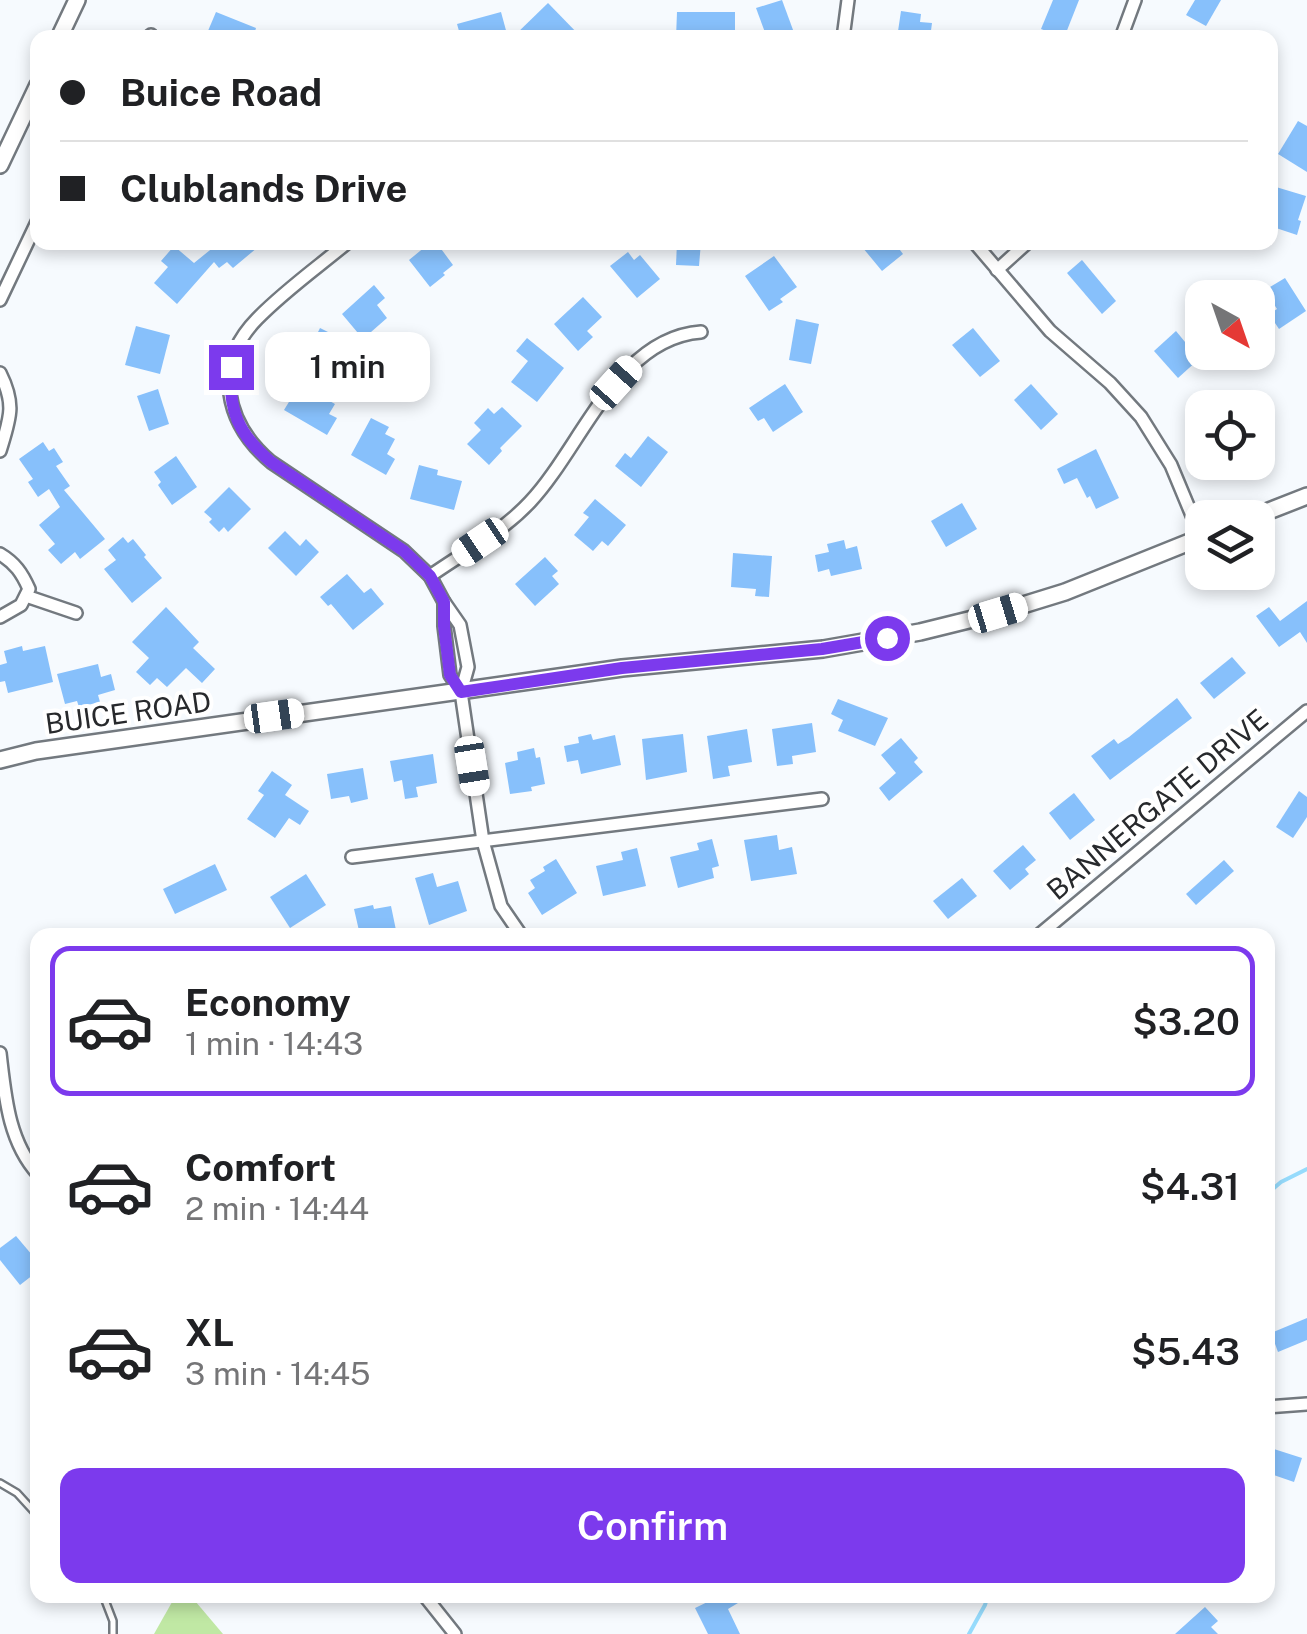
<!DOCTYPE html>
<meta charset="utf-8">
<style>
body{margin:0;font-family:"Public Sans",sans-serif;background:#f2f2f2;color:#202124;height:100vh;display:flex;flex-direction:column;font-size:38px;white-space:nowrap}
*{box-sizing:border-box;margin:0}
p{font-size:32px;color:#757577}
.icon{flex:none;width:55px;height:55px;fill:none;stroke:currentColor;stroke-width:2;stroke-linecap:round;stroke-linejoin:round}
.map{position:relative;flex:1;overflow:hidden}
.side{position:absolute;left:30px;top:928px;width:1245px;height:675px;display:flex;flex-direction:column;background:#fff;border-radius:20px;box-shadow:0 5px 15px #0003}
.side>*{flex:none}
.guide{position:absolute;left:30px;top:30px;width:1248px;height:220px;border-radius:20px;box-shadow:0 5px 15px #0003;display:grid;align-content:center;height:220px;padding:0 30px;background:#fff}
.needle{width:65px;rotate:140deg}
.fabs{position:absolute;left:1185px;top:280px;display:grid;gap:20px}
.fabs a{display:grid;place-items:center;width:90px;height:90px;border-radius:20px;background:#fff;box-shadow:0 5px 15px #0003;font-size:50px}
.end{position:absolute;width:45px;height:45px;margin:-22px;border:12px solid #7c3aed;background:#fff;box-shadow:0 0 0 5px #fff}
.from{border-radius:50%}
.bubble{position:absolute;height:70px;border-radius:20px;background:#fff;box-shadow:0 5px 15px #0003;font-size:32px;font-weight:600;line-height:70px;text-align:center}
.car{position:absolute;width:30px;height:60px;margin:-30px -15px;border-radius:12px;box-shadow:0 0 8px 2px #0007;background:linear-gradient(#fff 24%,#345 0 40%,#fff 0 76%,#345 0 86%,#fff 0)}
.guide b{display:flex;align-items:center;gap:35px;height:95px;font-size:38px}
.guide b+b{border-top:2px solid #e0e0e0}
.guide i{width:25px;height:25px;background:#202124}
ul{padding:18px 0 0;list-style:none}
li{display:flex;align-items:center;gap:30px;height:150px;margin:0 20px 15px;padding:0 10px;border:5px solid transparent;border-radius:20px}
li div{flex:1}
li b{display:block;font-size:38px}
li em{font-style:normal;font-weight:600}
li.active{border-color:#7c3aed}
li>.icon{width:90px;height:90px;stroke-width:1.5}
.primary-button{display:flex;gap:20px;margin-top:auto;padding:20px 30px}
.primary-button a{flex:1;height:115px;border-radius:20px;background:#7c3aed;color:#fff;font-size:40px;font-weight:600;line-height:115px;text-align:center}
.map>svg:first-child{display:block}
.green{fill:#c0e8a4}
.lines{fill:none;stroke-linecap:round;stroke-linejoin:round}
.stream{stroke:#96dbfc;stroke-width:4}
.building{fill:#87c0fb}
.lane-casing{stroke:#73797f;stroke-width:10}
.street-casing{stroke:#73797f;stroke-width:16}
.secondary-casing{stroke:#73797f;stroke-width:20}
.lane{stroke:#fff;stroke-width:5}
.street{stroke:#fff;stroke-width:11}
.secondary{stroke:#fff;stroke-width:15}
.route{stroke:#7c3aed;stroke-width:12}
.labels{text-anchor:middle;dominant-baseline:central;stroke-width:8;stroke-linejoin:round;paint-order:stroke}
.street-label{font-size:28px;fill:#27292c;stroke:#fff}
</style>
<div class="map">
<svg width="1307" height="1634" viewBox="0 0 1307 1634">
<rect width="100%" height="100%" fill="#f6fafe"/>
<!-- green -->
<polygon class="green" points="176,1595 190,1595 223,1634 154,1634"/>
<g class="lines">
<!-- stream -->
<g class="stream">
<polyline points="1268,1193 1281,1182 1307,1169"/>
<polyline points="969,1634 985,1605 988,1595"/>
</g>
</g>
<!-- building -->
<g class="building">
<polygon points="782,0 796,38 767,38 756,8"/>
<polygon points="1053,0 1079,0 1064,38 1041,29"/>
<polygon points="1195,0 1221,0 1206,26 1186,15"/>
<polygon points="548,3 582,38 512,38"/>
<polygon points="901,11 921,14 920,22 932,23 930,38 897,38"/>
<polygon points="216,12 256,28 253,38 205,38"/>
<polygon points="501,12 507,34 495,38 461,38 457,24"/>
<polygon points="677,12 735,12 735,35 676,38"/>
<polygon points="1298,121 1307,126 1307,172 1278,154"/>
<polygon points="1276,187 1306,196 1298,220 1301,221 1297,235 1270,226 1270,206"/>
<polygon points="220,242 264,242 233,268 227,262 219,268 214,262 177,304 154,283 168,267 161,261 174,246 194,263"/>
<polygon points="431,242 436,242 453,265 443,273 445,275 430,287 409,260"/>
<polygon points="677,242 701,242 699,266 676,265"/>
<polygon points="858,242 894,242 903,254 882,271"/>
<polygon points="628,252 634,260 640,255 660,279 637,298 610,266"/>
<polygon points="774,256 797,287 780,299 783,302 769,311 745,276"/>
<polygon points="1082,260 1116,301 1102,314 1067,273"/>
<polygon points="1285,278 1306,311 1279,329 1269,314 1277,309 1265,290"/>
<polygon points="374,285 385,298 377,305 387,318 363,339 342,314"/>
<polygon points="583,297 602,317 587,331 593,337 578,351 554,324"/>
<polygon points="796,319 819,324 811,364 789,360"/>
<polygon points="136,326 170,335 160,374 125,365"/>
<polygon points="320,328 352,344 326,399 335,404 329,414 337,418 327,435 284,410 300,384 302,385 321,346 313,342"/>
<polygon points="973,328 1000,361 980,377 952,345"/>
<polygon points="1176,331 1199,359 1178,378 1154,351"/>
<polygon points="527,338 564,368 537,402 511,382 528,361 516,351"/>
<polygon points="785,384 803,412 773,432 764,418 758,421 749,408"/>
<polygon points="1031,384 1058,414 1041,430 1014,400"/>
<polygon points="158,389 169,424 149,431 137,396"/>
<polygon points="502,407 522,426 500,448 502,451 489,465 467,444 481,430 474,423 488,408 494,414"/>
<polygon points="371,418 389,427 385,434 395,439 387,454 395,459 386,475 351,455"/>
<polygon points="648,436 668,452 641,487 615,466 625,453 631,458"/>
<polygon points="43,442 49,451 54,448 63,462 56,466 70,486 64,490 105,539 80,559 75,552 61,564 48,550 55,544 39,525 60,507 49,489 38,497 28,482 33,479 19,459"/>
<polygon points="1096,449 1119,498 1096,509 1090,496 1087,498 1077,478 1064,484 1057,469"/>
<polygon points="176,456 197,487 172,505 158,485 161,482 154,472"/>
<polygon points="419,465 438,470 437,475 462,481 454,510 410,499"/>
<polygon points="229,487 251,509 228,532 224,527 219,532 209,522 212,519 204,512"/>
<polygon points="595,499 626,525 608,546 602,541 593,551 574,535 589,517 583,513"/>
<polygon points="962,503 977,529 946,547 931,521"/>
<polygon points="285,531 300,546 306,539 319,552 296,576 268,548"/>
<polygon points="123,537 128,543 133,539 146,555 144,557 162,578 132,603 104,569 116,560 108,550"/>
<polygon points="844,540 846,549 857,546 862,569 831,576 829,569 818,572 815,555 829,552 827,544"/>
<polygon points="733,553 772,556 769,597 755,596 756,589 731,587"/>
<polygon points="545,557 558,571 552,576 559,584 535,606 515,584"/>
<polygon points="347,574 364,593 371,588 384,604 353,630 331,604 328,606 320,597"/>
<polygon points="1307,601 1307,643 1300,632 1279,647 1256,616 1269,607 1280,621"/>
<polygon points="166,607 199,642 193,648 215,669 202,683 186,668 167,687 157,678 150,685 136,672 149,658 132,642"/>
<polygon points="22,646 23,651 45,646 53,682 8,693 5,681 0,682 0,665 7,663 4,651"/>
<polygon points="1232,657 1246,673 1214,699 1200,683"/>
<polygon points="98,664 101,677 111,674 115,690 98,695 100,702 79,707 77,701 65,704 57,674"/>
<polygon points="1177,698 1192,718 1110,780 1091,756 1114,739 1118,744 1129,737"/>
<polygon points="838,699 888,718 875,746 838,731 843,720 831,714"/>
<polygon points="812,723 816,752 792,756 793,764 777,766 772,729"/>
<polygon points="747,729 752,762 728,766 730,776 713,779 707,736"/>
<polygon points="591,734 593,740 615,735 621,765 581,774 578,760 567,762 564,746 579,743 578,737"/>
<polygon points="683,734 687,772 646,780 642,739"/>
<polygon points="901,738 918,758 914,762 923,772 889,801 879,788 896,773 881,755"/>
<polygon points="534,748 536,758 540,757 545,784 531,787 532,791 510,794 505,763 518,760 517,752"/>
<polygon points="433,754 437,783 416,787 418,797 405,799 402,780 394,782 390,761"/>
<polygon points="363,768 368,799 351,803 349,796 331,799 327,774"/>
<polygon points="272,771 292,785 285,795 309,811 300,825 289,818 275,838 247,819 264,795 258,791"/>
<polygon points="1299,791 1307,797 1307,817 1293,838 1276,827"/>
<polygon points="1074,793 1095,820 1070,840 1049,813"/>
<polygon points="777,835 779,850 792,847 797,874 751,881 744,840"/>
<polygon points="712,839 719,866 712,868 714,878 678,888 670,857 699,850 697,843"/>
<polygon points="1023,845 1036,860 1025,869 1029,874 1010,890 993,871"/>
<polygon points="637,848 646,886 603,896 596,866 623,860 621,852"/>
<polygon points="556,859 577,893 542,915 528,893 535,888 530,880 545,871 543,867"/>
<polygon points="1224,860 1234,871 1196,905 1186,894"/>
<polygon points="215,864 227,890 175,914 163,889"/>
<polygon points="433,873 437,887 458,881 467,911 429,925 415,878"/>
<polygon points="306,874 326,905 290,928 270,897"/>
<polygon points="962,878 977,896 948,919 933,901"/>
<polygon points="373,905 374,909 391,906 397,935 360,935 354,909"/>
<polygon points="16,1236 38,1262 38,1271 20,1285 0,1260 0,1248"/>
<polygon points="1307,1318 1307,1340 1278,1352 1271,1333"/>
<polygon points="1268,1447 1302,1458 1294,1482 1268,1473"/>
<polygon points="722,1595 734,1595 738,1603 728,1609 740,1634 708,1634 695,1608"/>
<polygon points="1205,1607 1218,1621 1211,1627 1218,1634 1175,1634"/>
</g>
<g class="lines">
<defs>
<g id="lane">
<polyline points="0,1483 17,1493 38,1516"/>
<polyline points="103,1595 113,1621 113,1634"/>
</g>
<g id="street">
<polyline points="148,38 151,35"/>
<polyline points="843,38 848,0"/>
<polyline points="1121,38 1135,0"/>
<path d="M348,242C318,267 284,291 257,319C212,365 225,423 271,462L404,551L430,576L444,602V626L450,675L461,692L483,841L501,906L521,935"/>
<polyline points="974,242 1050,331 1110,383 1141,417 1171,465 1201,537"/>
<polyline points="997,270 1028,242"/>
<polyline points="0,300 38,220"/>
<path d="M0,373C16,405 10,418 0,451"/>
<path d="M0,554C15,563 22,573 29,589L21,605L0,617"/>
<path d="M430,576C463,553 502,532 530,502C581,448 617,338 701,332"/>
<polyline points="26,596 76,613"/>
<polyline points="444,602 460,625 468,667 461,692"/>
<polyline points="352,857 822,799"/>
<polyline points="1039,935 1307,711"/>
<path d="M0,1053C5,1095 8,1141 38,1174"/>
<polyline points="1268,1407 1307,1404"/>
<polyline points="424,1595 455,1634"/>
</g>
<g id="secondary">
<polyline points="59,38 77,0"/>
<polyline points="0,165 38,85"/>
<polyline points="1251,518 1307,496"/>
<polyline points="0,760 36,751 622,668 823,649 920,632 997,613 1065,592 1202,537"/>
</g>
</defs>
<!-- lane casing -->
<use href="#lane" class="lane-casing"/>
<!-- street casing -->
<use href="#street" class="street-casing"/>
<!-- secondary casing -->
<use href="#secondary" class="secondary-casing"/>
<!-- lane -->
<use href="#lane" class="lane"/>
<!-- street -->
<use href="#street" class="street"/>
<!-- secondary -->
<use href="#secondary" class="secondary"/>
</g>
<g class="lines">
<!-- route -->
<path class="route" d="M231,367C228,410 238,434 271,462L404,551L430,576L444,602V626L450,675L461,692L622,668L822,649L887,638"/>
</g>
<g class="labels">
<!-- street labels -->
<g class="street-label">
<text transform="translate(128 712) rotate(-8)">BUICE ROAD</text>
<text transform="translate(1157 804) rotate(-40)">BANNERGATE DRIVE</text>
</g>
</g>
</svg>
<div class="fabs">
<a><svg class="needle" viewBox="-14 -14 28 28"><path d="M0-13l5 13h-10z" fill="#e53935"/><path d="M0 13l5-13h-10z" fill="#757577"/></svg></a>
<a><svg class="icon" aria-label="locate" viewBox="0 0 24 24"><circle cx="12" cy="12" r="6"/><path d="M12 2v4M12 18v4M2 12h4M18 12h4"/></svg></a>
<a><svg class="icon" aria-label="layers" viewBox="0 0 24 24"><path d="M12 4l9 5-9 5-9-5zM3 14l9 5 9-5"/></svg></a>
</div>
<i class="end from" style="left:887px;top:638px"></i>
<i class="end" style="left:231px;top:367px"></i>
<div class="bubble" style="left:265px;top:332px;width:165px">1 min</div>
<i class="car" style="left:616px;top:383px;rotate:42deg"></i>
<i class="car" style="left:480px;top:542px;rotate:236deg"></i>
<i class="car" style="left:998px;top:613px;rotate:73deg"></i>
<i class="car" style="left:274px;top:716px;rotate:82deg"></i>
<i class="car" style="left:472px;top:766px;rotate:171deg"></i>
<div class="guide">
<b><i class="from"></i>Buice Road</b>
<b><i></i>Clublands Drive</b>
</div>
<section class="side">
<ul>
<li class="active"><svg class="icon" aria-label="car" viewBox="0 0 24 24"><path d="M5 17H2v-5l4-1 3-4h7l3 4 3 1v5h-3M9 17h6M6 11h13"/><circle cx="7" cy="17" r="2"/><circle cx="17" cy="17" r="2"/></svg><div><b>Economy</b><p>1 min · 14:43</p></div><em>$3.20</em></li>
<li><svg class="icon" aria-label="car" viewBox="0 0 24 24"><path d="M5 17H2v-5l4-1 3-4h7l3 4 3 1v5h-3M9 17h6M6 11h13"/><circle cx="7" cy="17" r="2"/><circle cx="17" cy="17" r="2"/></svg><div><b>Comfort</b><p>2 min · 14:44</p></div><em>$4.31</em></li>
<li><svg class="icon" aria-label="car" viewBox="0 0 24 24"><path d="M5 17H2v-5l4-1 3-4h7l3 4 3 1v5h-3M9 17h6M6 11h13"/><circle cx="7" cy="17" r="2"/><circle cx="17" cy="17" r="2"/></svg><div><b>XL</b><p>3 min · 14:45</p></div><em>$5.43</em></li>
</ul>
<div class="primary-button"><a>Confirm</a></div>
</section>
</div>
